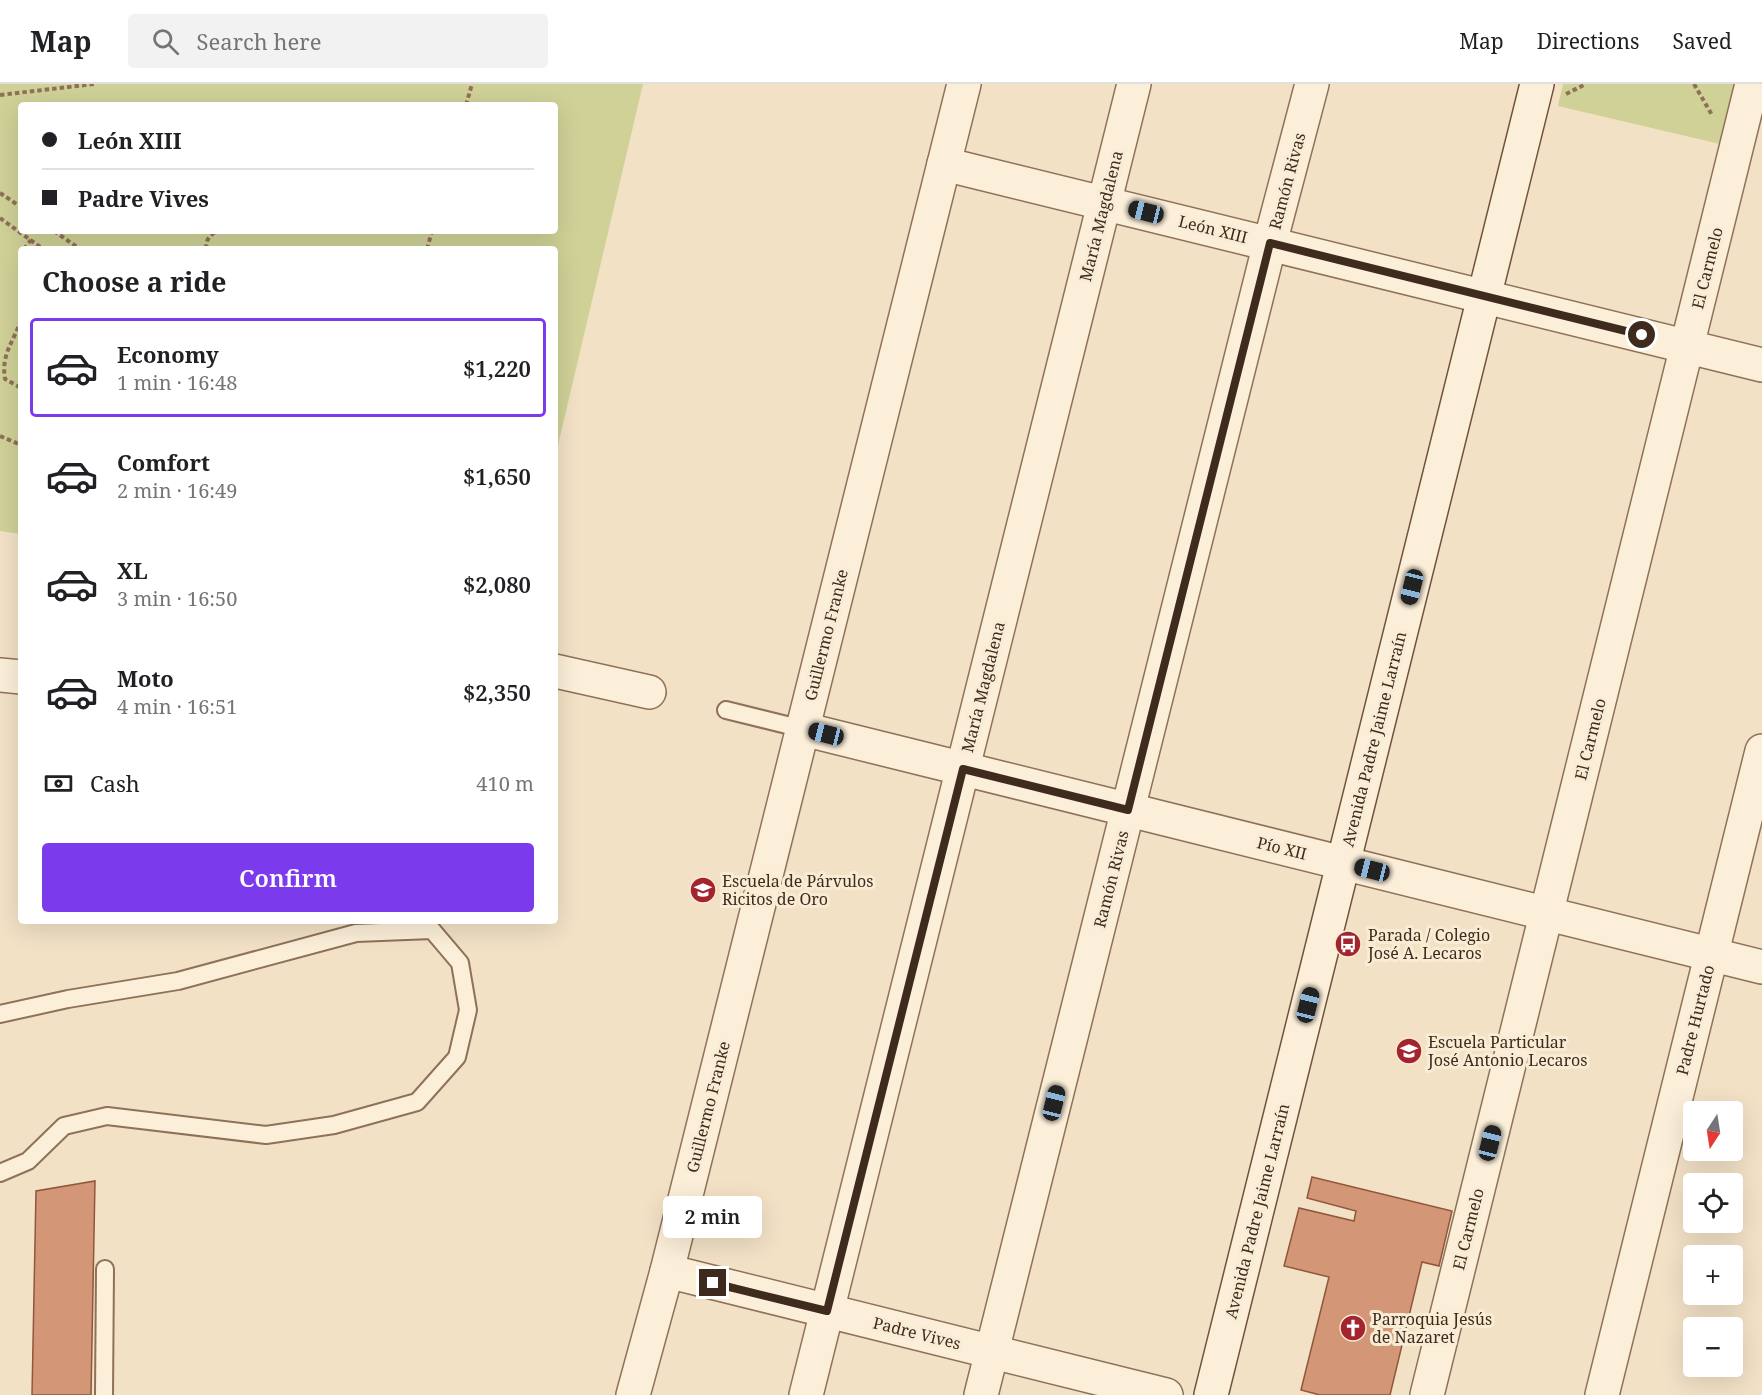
<!DOCTYPE html>
<meta charset="utf-8">
<style>
body{margin:0;font-family:"Noto Serif",serif;background:#f2f2f2;color:#202124;height:100vh;display:flex;flex-direction:column;font-size:22px;white-space:nowrap}
*{box-sizing:border-box;margin:0}
p{font-size:20px;color:#757577}
.icon{flex:none;width:33px;height:33px;fill:none;stroke:currentColor;stroke-width:2;stroke-linecap:round;stroke-linejoin:round}
.map{position:relative;flex:1;overflow:hidden}
.sheet{position:absolute;left:18px;top:162px;width:540px;height:678px;display:flex;flex-direction:column;background:#fff;border-radius:6px;box-shadow:0 6px 24px #0002}
.sheet>*{flex:none}
.banner{position:absolute;left:18px;top:18px;width:540px;height:132px;border-radius:6px;box-shadow:0 6px 24px #0002;display:grid;align-content:center;height:132px;padding:0 24px;background:#fff}
.needle{width:39px;rotate:192deg}
.buttons{position:absolute;left:1683px;top:1017px;display:grid;gap:12px}
.buttons a{display:grid;place-items:center;width:60px;height:60px;border-radius:6px;background:#fff;box-shadow:0 6px 24px #0002;font-size:30px}
.end{position:absolute;width:27px;height:27px;margin:-14px;border:8px solid #3e2b1e;background:#fff;box-shadow:0 0 0 3px #fff}
.from{border-radius:50%}
.bubble{position:absolute;height:42px;border-radius:6px;background:#fff;box-shadow:0 6px 24px #0002;font-size:20px;font-weight:600;line-height:42px;text-align:center}
.car{position:absolute;width:18px;height:36px;margin:-18px -9px;border-radius:8px;box-shadow:0 0 4px 2px #0007;background:linear-gradient(#222 24%,#8ab4d8 0 40%,#222 0 76%,#8ab4d8 0 86%,#222 0)}
.banner b{display:flex;align-items:center;gap:21px;height:57px;font-size:22px}
.banner b+b{border-top:2px solid #e0e0e0}
.banner i{width:15px;height:15px;background:#202124}
ul{padding:0;list-style:none}
li{display:flex;align-items:center;gap:18px;height:99px;margin:0 12px 9px;padding:0 12px;border:3px solid transparent;border-radius:6px}
li div{flex:1}
li b{display:block;font-size:22px}
li em{font-style:normal;font-weight:600}
li.on{border-color:#7c3aed}
li>.icon{width:54px;height:54px;stroke-width:1.5}
h2{padding:0 24px;font-size:27px;line-height:72px}
.pay{display:flex;align-items:center;gap:15px;height:66px;padding:0 24px;font-size:22px}
.pay p{margin-inline-start:auto}
.primary-button{display:flex;gap:12px;margin-top:auto;padding:12px 24px}
.primary-button a{flex:1;height:69px;border-radius:6px;background:#7c3aed;color:#fff;font-size:24px;font-weight:600;line-height:69px;text-align:center}
header{display:flex;align-items:center;gap:36px;box-sizing:border-box;height:84px;padding:0 30px;background:#fff;border-bottom:2px solid #e0e0e0}
header strong{font-size:28px}
nav{display:flex;gap:33px;margin-inline-start:auto;font-size:21px}
.search{width:420px;height:54px;background:#f2f2f2;display:flex;align-items:center;gap:15px;box-sizing:border-box;padding:0 21px;border-radius:6px;color:#757577;font-size:22px}
.map>svg:first-child{display:block}
.green{fill:#cfd197;fill-rule:evenodd}
.building{fill:#d39777;stroke:#90573c;stroke-width:1.5}
.lines{fill:none;stroke-linecap:round;stroke-linejoin:round}
.lane-casing{stroke:#8f7159;stroke-width:20}
.street-casing{stroke:#8f7159;stroke-width:36}
.secondary-casing{stroke:#71523c;stroke-width:36}
.path{stroke:#8f7159;stroke-width:4;stroke-dasharray:4.5 3;stroke-linecap:butt}
.lane{stroke:#fcefd9;stroke-width:16}
.street{stroke:#fcefd9;stroke-width:33}
.secondary{stroke:#fcefd9;stroke-width:33}
.route{stroke:#3e2b1e;stroke-width:8}
.labels{text-anchor:middle;dominant-baseline:central;stroke-width:6;stroke-linejoin:round;paint-order:stroke}
.street-label{font-size:16px;fill:#3e2b1e;stroke:#f9ecd5}
.poi-label{font-size:16px;fill:#3e2b1e;stroke:#f9ecd5;text-anchor:start}
</style>
<header>
<strong>Map</strong>
<div class="search"><svg class="icon" aria-label="search" viewBox="0 0 24 24"><circle cx="10" cy="10" r="6"/><path d="M15 15l6 6"/></svg>Search here</div>
<nav><a>Map</a><a>Directions</a><a>Saved</a></nav>
</header>
<div class="map">
<svg width="1762" height="1311" viewBox="0 0 1762 1311">
<rect width="100%" height="100%" fill="#f2e1c5"/>
<!-- green -->
<g class="green">
<path d="M0,0H643L555,374V165H21V450L0,447ZM21,21H555V147H21Z"/>
<polygon points="1563,0 1752,0 1737,64 1558,22"/>
</g>
<!-- building -->
<g class="building">
<polygon points="1312,1093 1452,1127 1439,1182 1422,1178 1390,1311 1320,1311 1301,1306 1329,1193 1284,1182 1299,1124 1354,1137 1356,1127 1307,1114"/>
<polygon points="95,1097 91,1311 32,1311 36,1107"/>
</g>
<g class="lines">
<defs>
<g id="lane">
<polyline points="726,626 803,645"/>
<polyline points="0,930 68,915 178,897 356,849 432,846 460,879 468,926 457,973 417,1018 334,1041 266,1051 107,1032 64,1042 28,1077 0,1089"/>
<polyline points="104,1311 105,1185"/>
</g>
<g id="street">
<polyline points="944,80 1762,281"/>
<polyline points="555,587 649,608"/>
<polyline points="0,591 21,593"/>
<polyline points="803,645 1762,883"/>
<polyline points="667,1187 1166,1311"/>
<polyline points="633,1311 667,1187 964,0"/>
<polyline points="806,1311 1134,0"/>
<polyline points="981,1311 1270,159 1312,0"/>
<polyline points="1427,1311 1752,0"/>
<polyline points="1602,1311 1762,667"/>
</g>
<polyline id="secondary" points="1211,1311 1537,0"/>
</defs>
<!-- lane casing -->
<use href="#lane" class="lane-casing"/>
<!-- street casing -->
<use href="#street" class="street-casing"/>
<!-- secondary casing -->
<use href="#secondary" class="secondary-casing"/>
<!-- path -->
<g class="path">
<polyline points="1694,0 1712,31"/>
<polyline points="1566,10 1586,0"/>
<polyline points="0,11 94,0"/>
<polyline points="466,21 472,0"/>
<polyline points="0,109 21,123"/>
<polyline points="0,134 43,165"/>
<polyline points="54,147 80,165"/>
<polyline points="24,165 31,156"/>
<path d="M206,165C206,156 209,151 217,147"/>
<polyline points="427,165 432,147"/>
<polyline points="21,176 21,187"/>
<path d="M21,236C13,259 1,270 5,295L21,304"/>
<polyline points="0,352 21,361"/>
</g>
<!-- lane -->
<use href="#lane" class="lane"/>
<!-- street -->
<use href="#street" class="street"/>
<!-- secondary -->
<use href="#secondary" class="secondary"/>
</g>
<g class="lines">
<!-- route -->
<polyline class="route" points="713,1199 827,1227 963,685 1128,726 1270,159 1642,251"/>
</g>
<!-- icons -->
<defs>
<symbol id="school-disc" viewBox="-11 -11 22 22"><circle r="9.5" fill="#a3232e" stroke="#f9ecd5"/><path d="M0-5L7-2L0 1L-7-2ZM-4 1L0 2.5L4 1V4Q0 6-4 4Z" fill="#fff"/></symbol>
<symbol id="bus-disc" viewBox="-11 -11 22 22"><circle r="9.5" fill="#a3232e" stroke="#f9ecd5"/><path d="M-5-6H5V4H4V6H2V4H-2V6H-4V4H-5ZM-3.5-4V0h7V-4ZM-3.5 1.2v1.5H-2V1.2ZM2 1.2v1.5H3.5V1.2Z" fill="#fff"/></symbol>
<symbol id="church-disc" viewBox="-11 -11 22 22"><circle r="9.5" fill="#a3232e" stroke="#f9ecd5"/><path d="M-1.2-6h2.4v3.5h3.3v2.4h-3.3V6h-2.4V-.1h-3.3v-2.4h3.3Z" fill="#fff"/></symbol>
</defs>
<g fill-rule="evenodd">
<use href="#school-disc" x="688" y="791" width="30" height="30"/>
<use href="#bus-disc" x="1333" y="845" width="30" height="30"/>
<use href="#school-disc" x="1394" y="952" width="30" height="30"/>
<use href="#church-disc" x="1338" y="1229" width="30" height="30"/>
</g>
<g class="labels">
<!-- street labels -->
<g class="street-label">
<text transform="translate(1287 97) rotate(-75)">Ramón Rivas</text>
<text transform="translate(1101 132) rotate(-76)">María Magdalena</text>
<text transform="translate(1213 145) rotate(14)">León XIII</text>
<text transform="translate(1707 184) rotate(-76)">El Carmelo</text>
<text transform="translate(826 551) rotate(-76)">Guillermo Franke</text>
<text transform="translate(983 603) rotate(-76)">María Magdalena</text>
<text transform="translate(1374 655) rotate(-76)">Avenida Padre Jaime Larraín</text>
<text transform="translate(1590 655) rotate(-76)">El Carmelo</text>
<text transform="translate(1282 764) rotate(14)">Pío XII</text>
<text transform="translate(1111 795) rotate(-76)">Ramón Rivas</text>
<text transform="translate(1695 936) rotate(-76)">Padre Hurtado</text>
<text transform="translate(708 1023) rotate(-76)">Guillermo Franke</text>
<text transform="translate(1257 1127) rotate(-76)">Avenida Padre Jaime Larraín</text>
<text transform="translate(1468 1145) rotate(-76)">El Carmelo</text>
<text transform="translate(917 1249) rotate(14)">Padre Vives</text>
</g>
<!-- poi labels -->
<g class="poi-label">
<text x="722" y="797">Escuela de Párvulos<tspan x="722" dy="18">Ricitos de Oro</tspan></text>
<text x="1368" y="851">Parada / Colegio<tspan x="1368" dy="18">José A. Lecaros</tspan></text>
<text x="1428" y="958">Escuela Particular<tspan x="1428" dy="18">José Antonio Lecaros</tspan></text>
<text x="1372" y="1235">Parroquia Jesús<tspan x="1372" dy="18">de Nazaret</tspan></text>
</g>
</g>
</svg>
<div class="buttons">
<a><svg class="needle" viewBox="-14 -14 28 28"><path d="M0-13l5 13h-10z" fill="#e53935"/><path d="M0 13l5-13h-10z" fill="#757577"/></svg></a>
<a><svg class="icon" aria-label="locate" viewBox="0 0 24 24"><circle cx="12" cy="12" r="6"/><path d="M12 2v4M12 18v4M2 12h4M18 12h4"/></svg></a>
<a>+</a>
<a>−</a>
</div>
<i class="end from" style="left:1642px;top:251px"></i>
<i class="end" style="left:713px;top:1199px"></i>
<div class="bubble" style="left:663px;top:1112px;width:99px">2 min</div>
<i class="car" style="left:1146px;top:128px;rotate:284deg"></i>
<i class="car" style="left:1412px;top:503px;rotate:194deg"></i>
<i class="car" style="left:826px;top:650px;rotate:284deg"></i>
<i class="car" style="left:1372px;top:786px;rotate:284deg"></i>
<i class="car" style="left:1308px;top:921px;rotate:14deg"></i>
<i class="car" style="left:1054px;top:1019px;rotate:14deg"></i>
<i class="car" style="left:1490px;top:1059px;rotate:14deg"></i>
<div class="banner">
<b><i class="from"></i>León XIII</b>
<b><i></i>Padre Vives</b>
</div>
<section class="sheet">
<h2>Choose a ride</h2>
<ul>
<li class="on"><svg class="icon" aria-label="car" viewBox="0 0 24 24"><path d="M5 17H2v-5l4-1 3-4h7l3 4 3 1v5h-3M9 17h6M6 11h13"/><circle cx="7" cy="17" r="2"/><circle cx="17" cy="17" r="2"/></svg><div><b>Economy</b><p>1 min · 16:48</p></div><em>$1,220</em></li>
<li><svg class="icon" aria-label="car" viewBox="0 0 24 24"><path d="M5 17H2v-5l4-1 3-4h7l3 4 3 1v5h-3M9 17h6M6 11h13"/><circle cx="7" cy="17" r="2"/><circle cx="17" cy="17" r="2"/></svg><div><b>Comfort</b><p>2 min · 16:49</p></div><em>$1,650</em></li>
<li><svg class="icon" aria-label="car" viewBox="0 0 24 24"><path d="M5 17H2v-5l4-1 3-4h7l3 4 3 1v5h-3M9 17h6M6 11h13"/><circle cx="7" cy="17" r="2"/><circle cx="17" cy="17" r="2"/></svg><div><b>XL</b><p>3 min · 16:50</p></div><em>$2,080</em></li>
<li><svg class="icon" aria-label="car" viewBox="0 0 24 24"><path d="M5 17H2v-5l4-1 3-4h7l3 4 3 1v5h-3M9 17h6M6 11h13"/><circle cx="7" cy="17" r="2"/><circle cx="17" cy="17" r="2"/></svg><div><b>Moto</b><p>4 min · 16:51</p></div><em>$2,350</em></li>
</ul>
<div class="pay"><svg class="icon" aria-label="cash" viewBox="0 0 24 24"><path d="M3 7h18v10H3z"/><circle cx="12" cy="12" r="2"/></svg>Cash<p>410 m</p></div>
<div class="primary-button"><a>Confirm</a></div>
</section>
</div>
